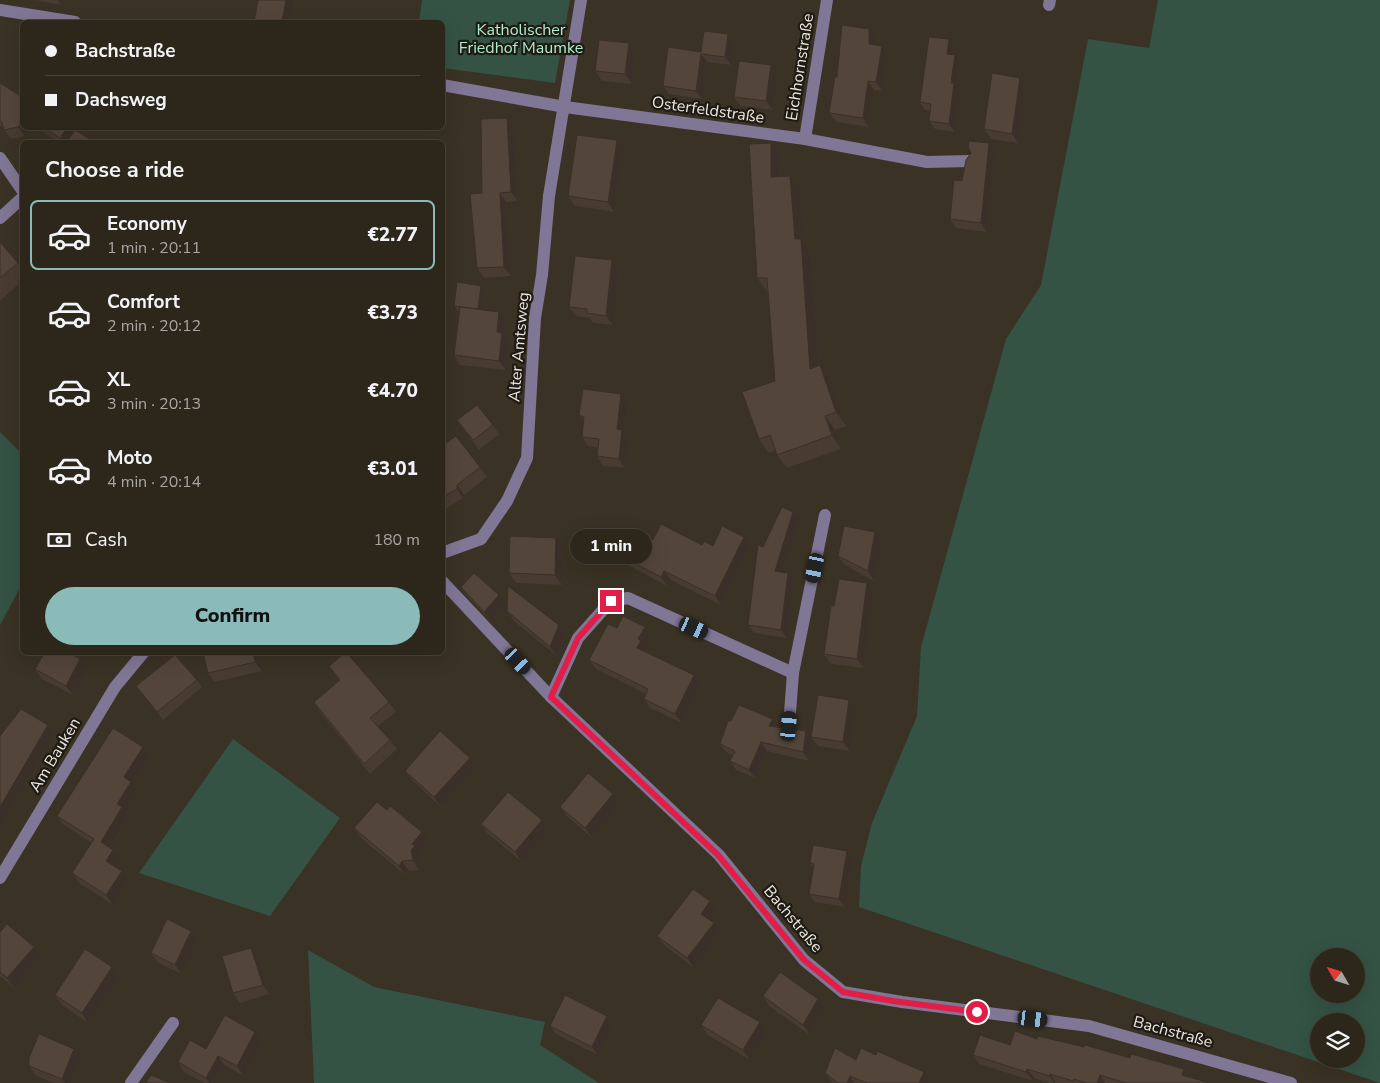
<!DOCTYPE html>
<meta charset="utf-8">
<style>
body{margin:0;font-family:"Nunito Sans",sans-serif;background:#383228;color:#f1f3f6;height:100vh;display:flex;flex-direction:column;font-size:19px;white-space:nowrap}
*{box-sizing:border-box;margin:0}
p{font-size:16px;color:#a6a5a3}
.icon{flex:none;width:28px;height:28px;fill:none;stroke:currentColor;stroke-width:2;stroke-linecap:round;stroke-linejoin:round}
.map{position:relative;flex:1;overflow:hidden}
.sheet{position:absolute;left:20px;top:140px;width:425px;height:515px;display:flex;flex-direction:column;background:#2c261b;border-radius:8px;box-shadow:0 5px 20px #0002,0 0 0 1px #48433a}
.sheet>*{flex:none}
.hud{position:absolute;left:20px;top:20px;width:425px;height:110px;border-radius:8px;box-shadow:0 5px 20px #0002,0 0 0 1px #48433a;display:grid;align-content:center;height:110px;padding:0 25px;background:#2c261b}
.needle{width:32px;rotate:309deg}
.tools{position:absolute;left:1310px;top:948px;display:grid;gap:10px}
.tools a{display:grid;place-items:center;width:55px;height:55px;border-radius:50%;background:#2c261b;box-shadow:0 5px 20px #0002,0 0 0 1px #48433a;font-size:25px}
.end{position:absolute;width:22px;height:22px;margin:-11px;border:6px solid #e11d48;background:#fff;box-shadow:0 0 0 2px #fff}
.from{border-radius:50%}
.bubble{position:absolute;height:35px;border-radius:18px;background:#2c261b;box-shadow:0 5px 20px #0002,0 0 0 1px #48433a;font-size:16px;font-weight:800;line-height:35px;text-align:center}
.car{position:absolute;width:15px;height:30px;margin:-15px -8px;border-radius:6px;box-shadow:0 0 4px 1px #0007;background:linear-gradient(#222 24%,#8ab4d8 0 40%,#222 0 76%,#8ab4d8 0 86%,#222 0)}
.hud b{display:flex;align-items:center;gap:18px;height:48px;font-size:19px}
.hud b+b{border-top:1px solid #48433a}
.hud i{width:12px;height:12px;background:#f1f3f6}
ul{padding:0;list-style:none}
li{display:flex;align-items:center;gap:15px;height:70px;margin:0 10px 8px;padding:0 15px;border:2px solid transparent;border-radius:8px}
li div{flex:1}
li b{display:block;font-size:19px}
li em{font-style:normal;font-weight:800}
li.active{border-color:#8bbbb9}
li>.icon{width:45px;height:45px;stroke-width:1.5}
h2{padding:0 25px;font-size:22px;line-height:60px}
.pay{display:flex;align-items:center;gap:12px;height:55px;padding:0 25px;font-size:19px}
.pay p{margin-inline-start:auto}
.cta{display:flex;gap:10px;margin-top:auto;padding:10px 25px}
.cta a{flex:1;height:58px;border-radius:30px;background:#8bbbb9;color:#111;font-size:20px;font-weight:800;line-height:58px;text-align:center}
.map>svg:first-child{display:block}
.green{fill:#345344;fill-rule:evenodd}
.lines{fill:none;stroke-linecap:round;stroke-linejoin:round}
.minor{stroke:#807695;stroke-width:12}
.wall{fill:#473b32}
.shaded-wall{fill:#3a3029}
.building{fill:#53453a;stroke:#3a3029}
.route{stroke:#e11d48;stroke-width:6}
.labels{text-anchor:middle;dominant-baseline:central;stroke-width:4.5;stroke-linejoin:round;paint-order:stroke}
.park-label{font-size:16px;fill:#adeccc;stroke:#1e1a14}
.street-label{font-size:16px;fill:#ece7de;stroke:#1e1a14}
</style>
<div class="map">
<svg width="1380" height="1083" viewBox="0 0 1380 1083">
<rect width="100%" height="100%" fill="#3a3224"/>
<!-- green -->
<g class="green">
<polygon points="422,0 570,0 555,83 443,68 442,22 419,22"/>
<path d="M1158,0H1380V1083L859,907L861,866L872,823L917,716L921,647L1006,339L1041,285L1088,39L1149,48ZM1356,956V994H1319V956ZM1356,1021V1059H1319V1021Z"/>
<polygon points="0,432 22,454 22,584 0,625"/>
<polygon points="233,739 340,818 270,916 139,873"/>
<polygon points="308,950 374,987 545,1022 540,1045 599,1083 314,1083"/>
</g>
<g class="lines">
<!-- minor -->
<g class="minor">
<polyline points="1049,5 1050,0"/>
<polyline points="0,10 75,22"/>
<polyline points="442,85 565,107 805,139 927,162 969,161"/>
<polyline points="805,139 827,0"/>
<polyline points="0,158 22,190"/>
<polyline points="0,218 22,198"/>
<polyline points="442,553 481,539 507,501 527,458 535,318 542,275 549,196 581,0"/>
<polyline points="442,581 551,697 719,855 804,960 843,992 902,1002 1089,1026 1291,1083"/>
<polyline points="551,697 578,638 611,601 628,598 793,673"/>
<polyline points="789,726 793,673 825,515"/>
<polyline points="0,878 115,687 144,652"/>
<polyline points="131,1083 173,1023"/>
</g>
</g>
<!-- wall -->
<g class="wall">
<polygon points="36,0 62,0 61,5"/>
<polygon points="728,34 734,42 731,65 707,62 702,99 669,94 663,86 701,52"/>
<polygon points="875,38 875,45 882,46 888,55 882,91 874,90 869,127 836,122 829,113 837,77"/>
<polygon points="629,43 635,52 632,84 602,81 595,71"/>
<polygon points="955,47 954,55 960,63 957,87 960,91 955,132 935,129 929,121 930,111 925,110 920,102"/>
<polygon points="778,74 773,110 741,106 734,97"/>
<polygon points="0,83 25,136 11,139 4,130 4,128 0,125"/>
<polygon points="1026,87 1018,143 991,139 984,129"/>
<polygon points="507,118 514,127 518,201 506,202 511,276 484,278 477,268"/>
<polygon points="36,128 79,128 77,131 94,142 59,142"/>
<polygon points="771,143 780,157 781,177 800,190 804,242 811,253 819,366 830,379 846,426 835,430 841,449 787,468 777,455 775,451 768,453 759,439 775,381 768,292 767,292 757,278"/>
<polygon points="623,150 614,212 575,206 568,196"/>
<polygon points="996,152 987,232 956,228 950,219 962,181"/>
<polygon points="0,242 18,263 22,269 22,281 0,301"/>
<polygon points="612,260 619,270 613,325 593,323 590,318 576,316 569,307"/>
<polygon points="484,290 482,310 499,312 506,321 504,336 509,342 506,370 460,365 454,355 460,312 458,311 454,306"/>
<polygon points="628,404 624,433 629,440 625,468 603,466 597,456 598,447 588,446 582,437 584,421 579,415"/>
<polygon points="457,420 493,425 499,434 479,450"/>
<polygon points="442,446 480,467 487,477 464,495 463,498 444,510 442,509"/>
<polygon points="799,519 782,572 794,581 787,638 754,633 748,625 763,547"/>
<polygon points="653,540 713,546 750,546 721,605 671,580 667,586 628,565 621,556"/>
<polygon points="882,541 874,581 845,565 838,556"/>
<polygon points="563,548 562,585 516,583 509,573"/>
<polygon points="461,587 506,605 491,621 468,597"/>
<polygon points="874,593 864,668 831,664 824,654 834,606"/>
<polygon points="507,611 565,635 557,656 514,621"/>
<polygon points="645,627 651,637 645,647 647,650 646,652 694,675 701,684 682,723 650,708 644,699 646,694 596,669 589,660 617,628"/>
<polygon points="203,652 258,652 262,671 214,682 208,673"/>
<polygon points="80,659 87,669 73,695 42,679 35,669"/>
<polygon points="329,666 389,702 396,712 378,726 390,740 397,749 370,774 320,712 314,702 339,681"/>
<polygon points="197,680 202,687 163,720 136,686"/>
<polygon points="849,700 856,710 850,751 818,746 811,737"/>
<polygon points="773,719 778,727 806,731 812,739 809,761 767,751 755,778 736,770 730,761 733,756 726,752 720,744 731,721"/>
<polygon points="150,757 133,784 138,791 125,812 128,817 110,848 120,859 115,867 128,881 113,905 79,883 72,873 92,843 64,825 57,816"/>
<polygon points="470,758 476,767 441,807 412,780 405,771"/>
<polygon points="613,794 620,804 592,838 567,816 560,807"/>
<polygon points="387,810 429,842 420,853 422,856 418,860 419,870 409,871 405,875 361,838 354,828"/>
<polygon points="542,820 548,830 522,862 487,833 481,824"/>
<polygon points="853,860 845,907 815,902 809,894 813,868 810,863"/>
<polygon points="710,901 717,911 710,920 714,923 720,933 694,968 664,945 657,936"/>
<polygon points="0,932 34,947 41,956 14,988 0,976"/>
<polygon points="198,940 182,974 158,963 151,953"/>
<polygon points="258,957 269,994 240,1003 233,993"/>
<polygon points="112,967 119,976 88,1023 62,1005 55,995"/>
<polygon points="763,996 818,999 825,1009 810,1035 769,1006"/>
<polygon points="607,1016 613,1024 598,1055 556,1034 550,1026"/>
<polygon points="701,1025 767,1032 750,1060 708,1035"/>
<polygon points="1037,1039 1189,1077 1210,1083 1049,1083 1034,1078 1033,1081 979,1064 973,1055 1010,1045"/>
<polygon points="262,1041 244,1076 224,1065 215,1083 204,1083 184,1072 178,1062 206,1049"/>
<polygon points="81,1058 71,1083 54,1083 36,1076 29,1066"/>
<polygon points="856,1060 929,1080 928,1083 833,1083 831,1081 825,1073"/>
</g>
<!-- shaded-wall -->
<g class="shaded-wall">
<polygon points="58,0 62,0 61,5"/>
<polygon points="286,0 294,0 291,22 282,22"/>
<polygon points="869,29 875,38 875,53 869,44"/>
<polygon points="728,34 734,42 731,65 725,57"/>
<polygon points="949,39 955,47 953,62 947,54"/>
<polygon points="629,43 635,52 632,84 625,74"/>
<polygon points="882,46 888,55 882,91 876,82"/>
<polygon points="701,54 707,62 702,99 696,91"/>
<polygon points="955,55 960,63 957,87 960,91 955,132 949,124 951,83"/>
<polygon points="771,65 778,74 773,110 766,101"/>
<polygon points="1020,78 1026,87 1018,143 1012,134"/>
<polygon points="868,81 874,90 869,127 863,118"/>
<polygon points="507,118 514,127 518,201 511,192"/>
<polygon points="22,121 22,128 30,128 25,136 18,127"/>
<polygon points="67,128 79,128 69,142 63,142 60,138"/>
<polygon points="617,140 623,150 614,212 608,202"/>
<polygon points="771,143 780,157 781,191 771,177"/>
<polygon points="989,143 996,152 987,232 981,223"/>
<polygon points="790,176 800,190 804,242 811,253 820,383 810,369 795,239"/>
<polygon points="500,193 506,202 511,276 504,267"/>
<polygon points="612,260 619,270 613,325 606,316"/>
<polygon points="481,286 484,290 481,314 478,310"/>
<polygon points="499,312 506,321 504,336 509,342 506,370 499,361 497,332"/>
<polygon points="820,365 830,379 846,426 836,412"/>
<polygon points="621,394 628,404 624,433 629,440 625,468 619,459 617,429"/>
<polygon points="825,416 835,430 841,449 832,435"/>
<polygon points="457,485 464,495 463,498 457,489"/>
<polygon points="793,512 799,519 780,579 775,571"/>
<polygon points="875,532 882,541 874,581 868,571"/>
<polygon points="744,537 750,546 721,605 715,596"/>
<polygon points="556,538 563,548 562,585 555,575"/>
<polygon points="664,571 671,580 667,586 661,577"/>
<polygon points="788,573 794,581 787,638 781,630"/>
<polygon points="867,583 874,593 864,668 857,659"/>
<polygon points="499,595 506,605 491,621 484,612"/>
<polygon points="559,625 565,635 557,656 550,647"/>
<polygon points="645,627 651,637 645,647 647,650 644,657 637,648 638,639"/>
<polygon points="253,652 258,652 262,671 255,662"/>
<polygon points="80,659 87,669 73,695 66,686"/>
<polygon points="694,675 701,684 682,723 675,714"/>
<polygon points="849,700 856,710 850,751 843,742"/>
<polygon points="773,719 779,727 775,734 769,726"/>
<polygon points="48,725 54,734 0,826 0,807"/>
<polygon points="806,731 812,739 809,761 803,752"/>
<polygon points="761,742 767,751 755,778 749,770"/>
<polygon points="143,747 150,757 133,784 138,791 125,812 128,817 107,852 101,842 124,777"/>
<polygon points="470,758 476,767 441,807 434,797"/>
<polygon points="613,794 620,804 592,838 585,828"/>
<polygon points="542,820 548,830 522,862 515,852"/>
<polygon points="422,832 429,842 420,853 422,856 418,860 419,870 413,860 411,850 412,844"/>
<polygon points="113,850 120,859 113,870 106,861"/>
<polygon points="847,851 853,860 845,907 839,899"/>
<polygon points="402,861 409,871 405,875 399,866"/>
<polygon points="122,871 128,881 113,905 106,895"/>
<polygon points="710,901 717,911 708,923 701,914"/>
<polygon points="714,923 720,933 694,968 687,958"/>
<polygon points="191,931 198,940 182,974 175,965"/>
<polygon points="34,947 41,956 14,988 7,978"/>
<polygon points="251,948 258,957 269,994 263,985"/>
<polygon points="112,967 119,976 88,1023 82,1013"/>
<polygon points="818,999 825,1009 810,1035 803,1025"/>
<polygon points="607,1016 613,1024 598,1055 592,1047"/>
<polygon points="760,1022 767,1032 750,1060 743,1050"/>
<polygon points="255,1032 262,1041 244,1076 237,1066"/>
<polygon points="74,1049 81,1058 71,1083 65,1083 62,1079"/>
<polygon points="218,1056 224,1065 215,1083 209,1083 206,1078"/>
<polygon points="1027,1069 1034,1078 1033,1081 1026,1072"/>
<polygon points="1184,1069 1190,1078 1182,1075"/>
<polygon points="924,1072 929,1080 928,1083 919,1083"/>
<polygon points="1050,1074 1056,1083 1054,1083 1050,1076"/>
<polygon points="1100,1075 1105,1083 1097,1083"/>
<polygon points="850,1076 854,1083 847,1083"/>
</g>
<!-- building -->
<g class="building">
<polygon points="258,0 286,0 282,22 254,22"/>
<polygon points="842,25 869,29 869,44 882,46 876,82 868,81 863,118 829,113 835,77 837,77"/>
<polygon points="704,31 728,34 725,57 701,54 696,91 663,86 668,47 701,52"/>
<polygon points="929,37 949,39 947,54 955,55 951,83 954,83 949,124 929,121 931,104 920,102"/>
<polygon points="599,40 629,43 625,74 595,71"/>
<polygon points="739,61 771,65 766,101 734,97"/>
<polygon points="992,73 1020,78 1012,134 984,129"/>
<polygon points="0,83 22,97 22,121 18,127 4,130 2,122 0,121"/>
<polygon points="507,118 511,192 500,193 504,267 477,268 470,194 482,193 481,119"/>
<polygon points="44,128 67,128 60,138"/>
<polygon points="75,130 94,142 67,142"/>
<polygon points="577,135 617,140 608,202 568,196"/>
<polygon points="969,141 989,143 981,223 950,219 954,180 962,181 966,160 971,153 968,147"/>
<polygon points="771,143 771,177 790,176 795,239 801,239 810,369 820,365 836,412 825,416 832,435 777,455 770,435 759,439 742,392 775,381 767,278 757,278 749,144"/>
<polygon points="0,242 18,263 0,278"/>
<polygon points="575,256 612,260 606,316 587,313 587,309 569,307"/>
<polygon points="457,282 481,286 478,309 454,306"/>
<polygon points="460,307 499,312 497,332 502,333 499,361 454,355"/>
<polygon points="583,389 621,394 617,429 622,430 619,459 597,456 599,439 582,437 584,417 579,415"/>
<polygon points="477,405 493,425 473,440 457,420"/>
<polygon points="456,436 480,467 457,485 457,489 442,497 442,446"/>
<polygon points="782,507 793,512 775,571 788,573 781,630 748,625 758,545 763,547"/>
<polygon points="661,524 702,545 704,541 713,546 722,526 744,537 715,596 664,571 661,577 621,556 635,530 653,540"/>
<polygon points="844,526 875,532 868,571 838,556"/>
<polygon points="510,536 556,538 555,575 509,573"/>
<polygon points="474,573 499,595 484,612 461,587"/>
<polygon points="839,579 867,583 857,659 824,654 831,606 834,606"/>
<polygon points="508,586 559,625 550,647 507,611"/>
<polygon points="623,616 645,627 638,639 641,641 637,648 694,675 675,714 644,699 648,689 589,660 608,624 617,628"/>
<polygon points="45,652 68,652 80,659 66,686 35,669"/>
<polygon points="203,652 253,652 255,662 208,673"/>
<polygon points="346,652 389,702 370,718 390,740 364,764 314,702 340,680 329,666"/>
<polygon points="175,655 197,680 157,712 136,686"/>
<polygon points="818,695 849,700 843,742 811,737"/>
<polygon points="739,705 773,719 769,726 806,731 803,752 761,742 749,770 730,761 735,751 720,744 728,721 731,721"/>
<polygon points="21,709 48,725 0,807 0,736"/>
<polygon points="113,728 143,747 124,777 131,782 117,804 122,807 101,842 113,850 106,861 122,871 106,895 72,873 94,839 57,816"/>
<polygon points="440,731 470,758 434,797 405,771"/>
<polygon points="588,773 613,794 585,828 560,807"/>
<polygon points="508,792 542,820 515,852 481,824"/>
<polygon points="377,802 387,810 390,806 422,832 412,844 415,846 411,850 413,860 402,861 399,866 354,828"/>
<polygon points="813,845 847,851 839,899 809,894 814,864 810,863"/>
<polygon points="693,889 710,901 701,914 714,923 687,958 657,936"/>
<polygon points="167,919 191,931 175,965 151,953"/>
<polygon points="7,924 34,947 7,978 0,972 0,932"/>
<polygon points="251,948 263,985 233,993 222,956"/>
<polygon points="85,949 112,967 82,1013 55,995"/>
<polygon points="780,972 818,999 803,1025 763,996"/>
<polygon points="565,995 607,1016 592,1047 550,1026"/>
<polygon points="718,998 760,1022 743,1050 701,1025"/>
<polygon points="225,1015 255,1032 237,1066 218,1056 206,1078 178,1062 190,1040 206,1049"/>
<polygon points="1015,1031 1037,1039 1038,1036 1084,1047 1085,1045 1130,1058 1131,1054 1184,1069 1182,1075 1210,1083 1126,1083 1100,1075 1097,1083 1087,1083 1074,1079 1073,1081 1050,1074 1050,1076 1027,1069 1026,1072 973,1055 980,1035 1010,1045"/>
<polygon points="39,1034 74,1049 62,1079 29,1066 29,1058"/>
<polygon points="835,1048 856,1060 861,1048 876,1055 877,1051 924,1072 919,1083 867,1083 850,1076 847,1083 838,1083 825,1073"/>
<polygon points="151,1075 170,1083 146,1083"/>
</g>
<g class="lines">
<!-- route -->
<polyline class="route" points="611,601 578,638 551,697 718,855 804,960 843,992 893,1001 977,1012"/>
</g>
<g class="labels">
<!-- park labels -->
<g class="park-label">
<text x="521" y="30">Katholischer<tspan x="521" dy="18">Friedhof Maumke</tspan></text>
</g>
<!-- street labels -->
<g class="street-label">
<text transform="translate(800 67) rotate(-81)">Eichhornstraße</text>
<text transform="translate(708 110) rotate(8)">Osterfeldstraße</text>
<text transform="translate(519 347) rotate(-85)">Alter Amtsweg</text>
<text transform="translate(55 755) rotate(-59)">Am Bauken</text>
<text transform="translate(793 919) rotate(50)">Bachstraße</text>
<text transform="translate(1173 1032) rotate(15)">Bachstraße</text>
</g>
</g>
</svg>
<div class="tools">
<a><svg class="needle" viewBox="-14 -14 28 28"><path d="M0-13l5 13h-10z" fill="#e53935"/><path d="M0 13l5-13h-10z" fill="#a6a5a3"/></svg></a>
<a><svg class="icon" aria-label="layers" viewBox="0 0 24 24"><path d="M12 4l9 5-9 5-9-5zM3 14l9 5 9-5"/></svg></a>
</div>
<i class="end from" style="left:977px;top:1012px"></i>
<i class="end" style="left:611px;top:601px"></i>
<div class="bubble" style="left:570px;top:529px;width:82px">1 min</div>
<i class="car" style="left:815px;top:568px;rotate:192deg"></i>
<i class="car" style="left:694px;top:628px;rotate:114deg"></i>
<i class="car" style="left:518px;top:661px;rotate:137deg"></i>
<i class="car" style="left:789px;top:726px;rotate:5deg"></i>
<i class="car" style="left:1033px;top:1019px;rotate:97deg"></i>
<div class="hud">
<b><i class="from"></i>Bachstraße</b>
<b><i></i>Dachsweg</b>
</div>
<section class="sheet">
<h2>Choose a ride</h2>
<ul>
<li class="active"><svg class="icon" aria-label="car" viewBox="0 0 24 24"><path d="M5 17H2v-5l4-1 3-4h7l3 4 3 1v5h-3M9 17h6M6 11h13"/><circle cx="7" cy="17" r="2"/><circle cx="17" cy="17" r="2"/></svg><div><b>Economy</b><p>1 min · 20:11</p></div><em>€2.77</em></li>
<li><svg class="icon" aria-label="car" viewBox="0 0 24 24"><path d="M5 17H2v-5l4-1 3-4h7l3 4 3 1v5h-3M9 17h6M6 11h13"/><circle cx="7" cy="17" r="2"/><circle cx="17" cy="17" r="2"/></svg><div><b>Comfort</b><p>2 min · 20:12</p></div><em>€3.73</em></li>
<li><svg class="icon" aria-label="car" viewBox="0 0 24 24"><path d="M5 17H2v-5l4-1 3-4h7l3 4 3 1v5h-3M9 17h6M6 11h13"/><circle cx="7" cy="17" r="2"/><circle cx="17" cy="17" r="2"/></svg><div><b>XL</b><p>3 min · 20:13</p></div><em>€4.70</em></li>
<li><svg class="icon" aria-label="car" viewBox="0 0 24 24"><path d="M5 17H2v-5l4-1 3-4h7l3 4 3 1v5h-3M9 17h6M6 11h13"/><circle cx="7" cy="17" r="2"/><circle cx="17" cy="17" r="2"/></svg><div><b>Moto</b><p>4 min · 20:14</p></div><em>€3.01</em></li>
</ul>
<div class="pay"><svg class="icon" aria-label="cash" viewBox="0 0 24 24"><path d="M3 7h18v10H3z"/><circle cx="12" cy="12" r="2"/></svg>Cash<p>180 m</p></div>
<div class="cta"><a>Confirm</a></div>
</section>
</div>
